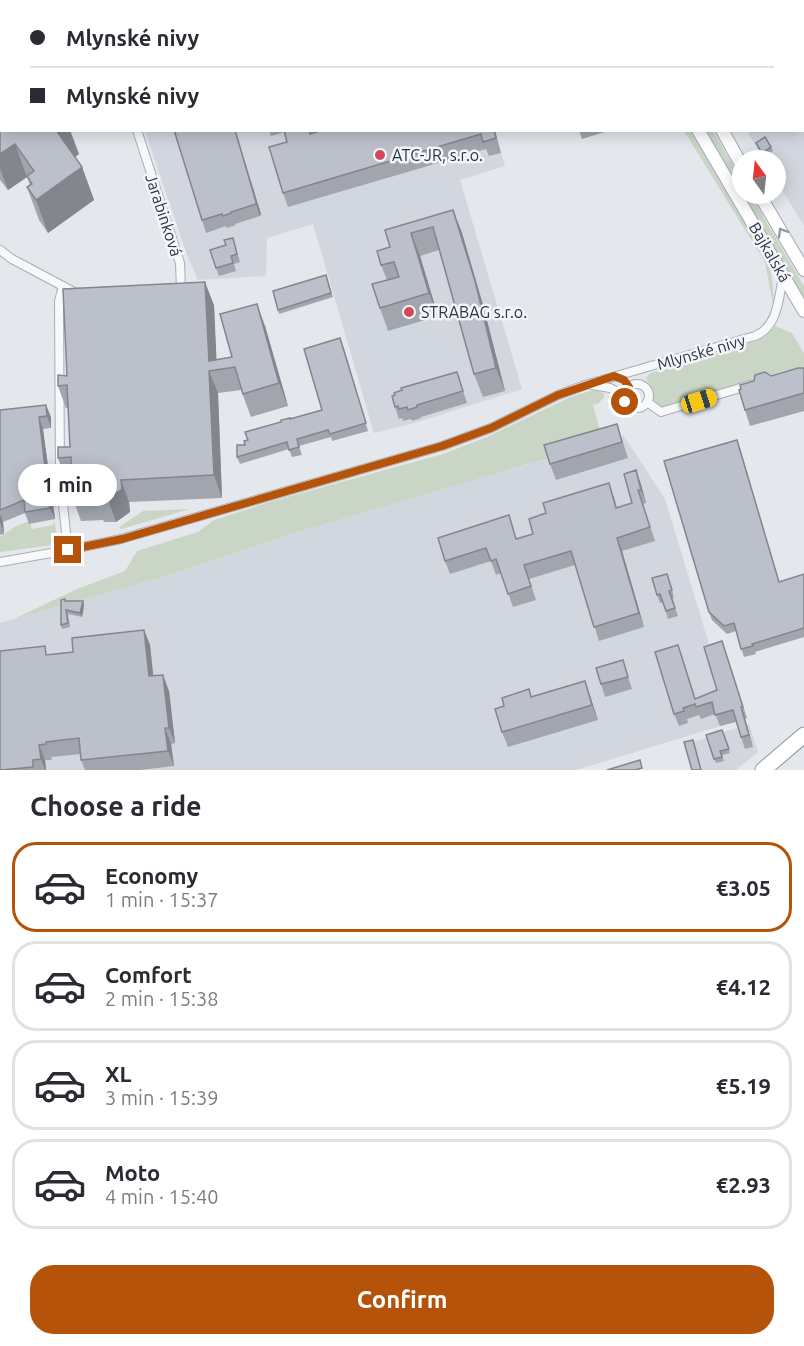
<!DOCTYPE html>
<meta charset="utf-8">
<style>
body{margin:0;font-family:Ubuntu,sans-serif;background:#f7f7f7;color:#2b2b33;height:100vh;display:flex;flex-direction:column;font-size:22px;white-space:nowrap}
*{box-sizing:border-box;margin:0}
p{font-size:20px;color:#7c7c81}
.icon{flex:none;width:33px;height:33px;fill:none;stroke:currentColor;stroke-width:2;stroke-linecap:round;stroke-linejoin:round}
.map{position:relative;height:770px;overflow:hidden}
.sheet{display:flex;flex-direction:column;background:#fff;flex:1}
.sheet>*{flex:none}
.banner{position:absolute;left:0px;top:0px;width:804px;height:132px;box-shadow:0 3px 15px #0003;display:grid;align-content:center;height:132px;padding:0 30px;background:#fff}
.needle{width:39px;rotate:345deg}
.fabs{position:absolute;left:732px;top:150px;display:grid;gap:12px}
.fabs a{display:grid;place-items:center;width:54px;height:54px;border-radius:50%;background:#fff;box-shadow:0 3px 15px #0003;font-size:30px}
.end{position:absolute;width:27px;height:27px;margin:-14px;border:8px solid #b45309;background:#fff;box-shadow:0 0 0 3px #fff}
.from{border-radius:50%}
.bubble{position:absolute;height:42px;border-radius:21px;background:#fff;box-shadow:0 3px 15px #0003;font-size:20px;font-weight:700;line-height:42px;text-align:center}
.car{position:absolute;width:18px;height:36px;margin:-18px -9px;border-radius:8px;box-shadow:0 0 4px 2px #0007;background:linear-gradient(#f5c518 24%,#345 0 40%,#f5c518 0 76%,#345 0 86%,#f5c518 0)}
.banner b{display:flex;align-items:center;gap:21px;height:57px;font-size:22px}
.banner b+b{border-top:2px solid #e1e1e2}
.banner i{width:15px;height:15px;background:#2b2b33}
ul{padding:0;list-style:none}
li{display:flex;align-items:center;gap:18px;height:90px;margin:0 12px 9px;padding:0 18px;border:3px solid #e1e1e2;border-radius:24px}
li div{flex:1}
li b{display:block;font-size:22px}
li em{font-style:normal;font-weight:700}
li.selected{border-color:#b45309}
li>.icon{width:54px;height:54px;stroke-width:1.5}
h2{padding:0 30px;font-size:27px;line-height:72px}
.button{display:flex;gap:12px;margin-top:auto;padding:12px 30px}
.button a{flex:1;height:69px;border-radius:24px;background:#b45309;color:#fff;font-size:24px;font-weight:700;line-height:69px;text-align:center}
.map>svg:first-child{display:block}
.built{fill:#d2d6de}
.green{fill:#c9d6c5}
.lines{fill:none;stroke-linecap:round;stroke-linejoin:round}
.minor-casing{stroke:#a9aeb7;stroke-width:10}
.primary-casing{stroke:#a3abb8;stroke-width:14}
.motorway-casing{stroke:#8b94a3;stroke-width:17}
.minor{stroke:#f7f8fa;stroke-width:8}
.primary{stroke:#fff;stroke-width:12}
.motorway{stroke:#fff;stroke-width:15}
.wall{fill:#a1a5ae}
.shaded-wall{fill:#83868d}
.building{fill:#bbc0ca;stroke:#83868d;stroke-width:1.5}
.oneway{stroke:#959aa2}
.route{stroke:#b45309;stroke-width:8}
.poi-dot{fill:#d1495b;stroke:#f4f6f9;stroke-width:2}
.labels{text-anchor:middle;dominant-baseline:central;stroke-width:5;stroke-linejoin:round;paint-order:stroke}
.poi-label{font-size:16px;fill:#2b3445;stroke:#f4f6f9;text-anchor:start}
.street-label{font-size:16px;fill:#2b3445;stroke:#f4f6f9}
</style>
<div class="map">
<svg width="804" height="770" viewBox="0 0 804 770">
<rect width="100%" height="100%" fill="#e4e7ec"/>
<!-- built -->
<g class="built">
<polygon points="671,0 804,0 804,226 776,180 776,160 764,160 747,131 802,130 802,2 672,2"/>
<polygon points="145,131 495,131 505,166 460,180 522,389 411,424 374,433 313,224 267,238 266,276 198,280 187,255"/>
<polygon points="624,436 665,499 713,657 747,718 576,770 0,770 0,623 163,577 298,532"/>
<polygon points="749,724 758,752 736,770 691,770 684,745"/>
</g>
<!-- green -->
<g class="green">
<path d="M684,131H691L766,256C772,273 774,287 773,305L765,262Z"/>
<polygon points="706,131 713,131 742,181 742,193"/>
<polygon points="743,194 750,194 804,286 804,299"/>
<polygon points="775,326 792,333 804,353 804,367 790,369 661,407 654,401 652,389 646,378 650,373 757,341 766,336"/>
<polygon points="594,390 604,393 604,397 599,403 593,405 603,442 298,532 163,577 14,619 77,589 125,571 137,551 198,532 214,520 273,501 443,454 487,437 573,396"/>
<polygon points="190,509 121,529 119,527 143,511"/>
<polygon points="30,521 32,529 53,525 53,523 55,523 57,540 53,545 0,552 0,537 16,526"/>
</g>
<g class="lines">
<defs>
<g id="minor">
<polyline points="137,130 180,263 181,289 179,289"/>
<polyline points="0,250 12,259 74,292"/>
<polyline points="63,286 59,301 60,478 68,550"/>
<circle cx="637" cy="396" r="12"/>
<polyline points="592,385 610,388 624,395"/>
<polyline points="647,402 661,412 750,385"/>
<path d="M0,562L68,550L121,539L442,446L491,428L558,395L585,385L755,336C778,327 779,297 783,276"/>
</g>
<g id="primary">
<polyline points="620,0 621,2"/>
<polyline points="646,0 646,2"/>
<polyline points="698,130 804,311"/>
<polyline points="722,130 742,166"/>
<polyline points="759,194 804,270"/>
</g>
<polyline id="motorway" points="763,770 804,735"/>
</defs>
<!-- minor casing -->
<use href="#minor" class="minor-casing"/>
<!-- primary casing -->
<use href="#primary" class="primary-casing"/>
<!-- motorway casing -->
<use href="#motorway" class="motorway-casing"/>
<!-- minor -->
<use href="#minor" class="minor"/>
<!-- primary -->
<use href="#primary" class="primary"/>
<!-- motorway -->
<use href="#motorway" class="motorway"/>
</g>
<!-- wall -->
<g class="wall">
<polygon points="221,0 235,0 230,2 221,2"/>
<polygon points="237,0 262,0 257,2 237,2"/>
<polygon points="716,0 798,0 799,2 717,2"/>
<polygon points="0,98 79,154 75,157 82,167 94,200 48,233 39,220 27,187 30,185 27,177 8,190 0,180"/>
<polygon points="235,130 261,214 260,216 235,224 236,225 227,228 226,226 206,233 202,220"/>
<polygon points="269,130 319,130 311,133 311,134 323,130 495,130 501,153 489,156 486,149 288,207 283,193 287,142 284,132 271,136"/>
<polygon points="579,130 611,130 582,139"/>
<polygon points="756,143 771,147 773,151 763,157"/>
<polygon points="453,210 462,233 483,305 505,391 483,397 474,374 439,250 420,256 438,316 388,331 380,308 387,280 381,265 390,247 385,230"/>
<polygon points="233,238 240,262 234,264 236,271 219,276 216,268 226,245"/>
<polygon points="326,275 333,297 279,314 273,291"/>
<polygon points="214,305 216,360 232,357 265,326 288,406 251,417 241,390 218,393 222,498 129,502 130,512 116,522 104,522 103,520 81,521 73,499 72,480 66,480 58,458 70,447 68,408 66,408 58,386 67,376"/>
<polygon points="343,345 368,431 332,441 331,437 299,446 302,455 292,457 289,449 240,464 237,457 248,440 290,419 322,410"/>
<polygon points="804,368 804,411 750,426 745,410 771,376"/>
<polygon points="457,372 467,403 421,417 421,418 412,421 411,419 403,421 402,418 399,419 395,407"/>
<polygon points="0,410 51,417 51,428 43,429 55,519 29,524 25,513 3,522 4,534 0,535"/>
<polygon points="617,424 628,458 556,480 550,464"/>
<polygon points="740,448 779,582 804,574 804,637 755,652 756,654 744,657 736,631 727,634 712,620 709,612"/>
<polygon points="636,470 646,503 643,504 655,541 622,551 644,627 599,641 575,565 529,579 536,600 513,607 501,573 496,575 491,561 450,574 445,561 533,534 614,496 617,508 632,503"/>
<polygon points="670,582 674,598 672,599 678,616 668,619 663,602 660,603 657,595"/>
<polygon points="65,601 83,601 84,606 82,617 68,614 70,627 62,629 61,625"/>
<polygon points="144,630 150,645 153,676 169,691 175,743 171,744 174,766 140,770 85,770 81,760 81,754 51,757 52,760 45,760 46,770 0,770 48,655 73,652"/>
<polygon points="722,641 747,718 745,719 753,747 745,749 736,722 720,726 715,714 701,719 699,715 687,719 688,723 679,726 674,714 678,645 695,699 717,690"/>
<polygon points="623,660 632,689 605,697 601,684"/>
<polygon points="585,681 598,720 508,747 502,732 532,697"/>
<polygon points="722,730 730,753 722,755 724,761 716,763 706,735"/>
</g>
<!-- shaded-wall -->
<g class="shaded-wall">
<polygon points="21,0 65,0 63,2 19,2"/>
<polygon points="2,14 2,73 0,74 0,15"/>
<polygon points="56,130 70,130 79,154 67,163"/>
<polygon points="235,130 261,214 260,216 256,204"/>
<polygon points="15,144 27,177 8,190 0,169 0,154"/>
<polygon points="82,167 94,200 48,233 36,200"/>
<polygon points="453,210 462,233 483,305 505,391 496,368"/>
<polygon points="411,233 420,256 438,316 429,293"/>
<polygon points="205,282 214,305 217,370 209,361"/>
<polygon points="257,304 265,326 288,406 279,383"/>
<polygon points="209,371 218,393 222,498 214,475"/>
<polygon points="46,405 51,417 51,428 47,416"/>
<polygon points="39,417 43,429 55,519 50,508"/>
<polygon points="636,470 641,484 646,503 641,490"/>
<polygon points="121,480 129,502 130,512 116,522 108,499"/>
<polygon points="0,514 3,522 4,534 0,522"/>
<polygon points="617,538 622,551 644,627 639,613"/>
<polygon points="83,601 84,606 82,617 80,613"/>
<polygon points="144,630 150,645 155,692 149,676"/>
<polygon points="163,675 169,691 175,743 169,728"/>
<polygon points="585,681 598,720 592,705"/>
<polygon points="741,707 745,719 753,747 749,735"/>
<polygon points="165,728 171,744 174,766 168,751"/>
<polygon points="39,745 45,760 46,770 45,770 41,759"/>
</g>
<!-- building -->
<g class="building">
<polygon points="0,0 21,0 19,2 2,2 2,14 0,15"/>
<polygon points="109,0 178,0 178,2 110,2"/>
<polygon points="281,0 345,0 345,2 277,2"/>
<polygon points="541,0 580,0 582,2 541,2"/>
<polygon points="720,0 763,0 763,2 721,2"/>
<polygon points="804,16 804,35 802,32 802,17"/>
<polygon points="0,31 2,33 2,41 0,42"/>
<polygon points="802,56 804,56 804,119 802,116"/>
<polygon points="2,96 2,130 56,130 82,167 36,200 27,187 32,184 27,176 34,171 15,144 0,154 0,98"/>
<polygon points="174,130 235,130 256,202 256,204 231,212 231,213 223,216 222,214 202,220"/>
<polygon points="284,130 309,130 310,134 323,130 494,130 496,138 483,142 481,134 283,193 269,147 287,142"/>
<polygon points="765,137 771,147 762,153 756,143"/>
<polygon points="453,210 475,281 496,368 474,374 433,227 411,233 429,293 380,308 372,284 399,277 394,262 381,265 377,251 390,247 385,230"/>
<polygon points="233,238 237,254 231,256 233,263 216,268 210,250 226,245 224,240"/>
<polygon points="326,275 331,293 278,310 273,291"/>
<polygon points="205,282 209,361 232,357 220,314 257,304 279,383 243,394 235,367 209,371 214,475 121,480 122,489 108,499 96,500 95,498 73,499 71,457 58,458 58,447 70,447 67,385 58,386 58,375 67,376 63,289"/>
<polygon points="340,338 366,423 330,434 328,430 297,439 299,447 289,450 287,442 237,457 237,445 245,445 244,441 248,440 245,432 281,422 281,420 290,418 290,419 322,410 304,349"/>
<polygon points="798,368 804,368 804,393 745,410 739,390 741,389 740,385 754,381 755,375 765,372 771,376"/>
<polygon points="457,372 463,391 417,405 417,407 408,410 407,407 399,409 398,406 395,407 392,396 395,395 394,393 402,390 401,388"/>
<polygon points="46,405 47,416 39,417 50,508 25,512 24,500 0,510 0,410"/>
<polygon points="617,424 622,442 550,464 544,445"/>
<polygon points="737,440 779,582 804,574 804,628 752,644 753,646 741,649 734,623 724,626 709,612 664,461"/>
<polygon points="636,470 641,490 638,490 650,527 617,538 639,613 594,627 571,551 524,565 531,586 508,594 496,559 491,561 486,548 445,561 438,538 509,515 516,539 533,534 529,519 546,513 543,503 609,483 616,508 632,503 624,474"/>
<polygon points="667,574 672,590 669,591 675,608 666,611 660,594 657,595 652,578"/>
<polygon points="65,599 65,601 83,601 80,613 66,610 68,623 61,625 61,600"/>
<polygon points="144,630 149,676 163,675 169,728 165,728 168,751 81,760 79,738 46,742 46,744 39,745 41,759 33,760 33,767 0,770 0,651 45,646 46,655 73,652 72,638"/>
<polygon points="722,641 743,707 741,707 749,735 741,737 733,710 715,715 712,702 696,707 695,704 683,708 684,711 674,714 655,652 678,645 695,699 717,690 704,647"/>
<polygon points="623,660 628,677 601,684 596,668"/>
<polygon points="585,681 592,705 502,732 495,709 504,706 502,698 529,689 531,697"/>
<polygon points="722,730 729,749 720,751 722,757 714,759 706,735"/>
<polygon points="693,740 701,770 692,770 684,742"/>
<polygon points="640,760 642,768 635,770 607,770"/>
</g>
<!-- one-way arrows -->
<defs><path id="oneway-chevron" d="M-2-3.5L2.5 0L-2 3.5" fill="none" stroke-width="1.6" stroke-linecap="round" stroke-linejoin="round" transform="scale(1.5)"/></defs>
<use class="oneway" href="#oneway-chevron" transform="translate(782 232) rotate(-121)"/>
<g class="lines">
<!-- route -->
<polyline class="route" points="68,550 122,539 442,446 491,428 558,395 614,376 624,380 629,387 625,393 625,402"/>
</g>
<!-- markers -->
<g class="poi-dot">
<circle cx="380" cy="155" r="6"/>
<circle cx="409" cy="312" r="6"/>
</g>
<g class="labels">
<!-- poi labels -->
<g class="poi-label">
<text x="392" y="155">ATC-JR, s.r.o.</text>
<text x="421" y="312">STRABAG s.r.o.</text>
</g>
<!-- street labels -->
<g class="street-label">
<text transform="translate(164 215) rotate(72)">Jarabinková</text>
<text transform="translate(770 252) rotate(60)">Bajkalská</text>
<text transform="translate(701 352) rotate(-16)">Mlynské nivy</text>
</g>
</g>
</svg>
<div class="fabs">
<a><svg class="needle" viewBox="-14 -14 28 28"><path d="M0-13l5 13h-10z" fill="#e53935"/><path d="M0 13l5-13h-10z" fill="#7c7c81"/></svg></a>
</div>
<i class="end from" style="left:625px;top:402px"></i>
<i class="end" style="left:68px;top:550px"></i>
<div class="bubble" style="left:18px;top:464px;width:99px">1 min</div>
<i class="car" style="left:699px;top:401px;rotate:73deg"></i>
<div class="banner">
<b><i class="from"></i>Mlynské nivy</b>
<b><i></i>Mlynské nivy</b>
</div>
</div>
<section class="sheet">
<h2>Choose a ride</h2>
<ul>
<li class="selected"><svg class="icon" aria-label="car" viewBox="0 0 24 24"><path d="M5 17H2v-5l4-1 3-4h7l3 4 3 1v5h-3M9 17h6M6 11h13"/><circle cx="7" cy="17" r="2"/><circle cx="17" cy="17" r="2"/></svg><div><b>Economy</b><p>1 min · 15:37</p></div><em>€3.05</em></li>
<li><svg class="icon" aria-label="car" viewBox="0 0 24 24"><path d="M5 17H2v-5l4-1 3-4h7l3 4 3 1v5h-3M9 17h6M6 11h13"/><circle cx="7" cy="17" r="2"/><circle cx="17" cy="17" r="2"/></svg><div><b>Comfort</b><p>2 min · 15:38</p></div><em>€4.12</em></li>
<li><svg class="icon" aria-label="car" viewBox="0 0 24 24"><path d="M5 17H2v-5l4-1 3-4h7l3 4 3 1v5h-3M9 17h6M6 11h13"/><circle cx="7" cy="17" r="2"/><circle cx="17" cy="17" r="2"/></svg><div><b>XL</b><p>3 min · 15:39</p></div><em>€5.19</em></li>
<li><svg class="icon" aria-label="car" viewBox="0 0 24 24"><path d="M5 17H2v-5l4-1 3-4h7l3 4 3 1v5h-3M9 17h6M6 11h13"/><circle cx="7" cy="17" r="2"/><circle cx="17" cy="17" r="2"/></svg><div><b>Moto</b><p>4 min · 15:40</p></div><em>€2.93</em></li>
</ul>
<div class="button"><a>Confirm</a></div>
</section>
